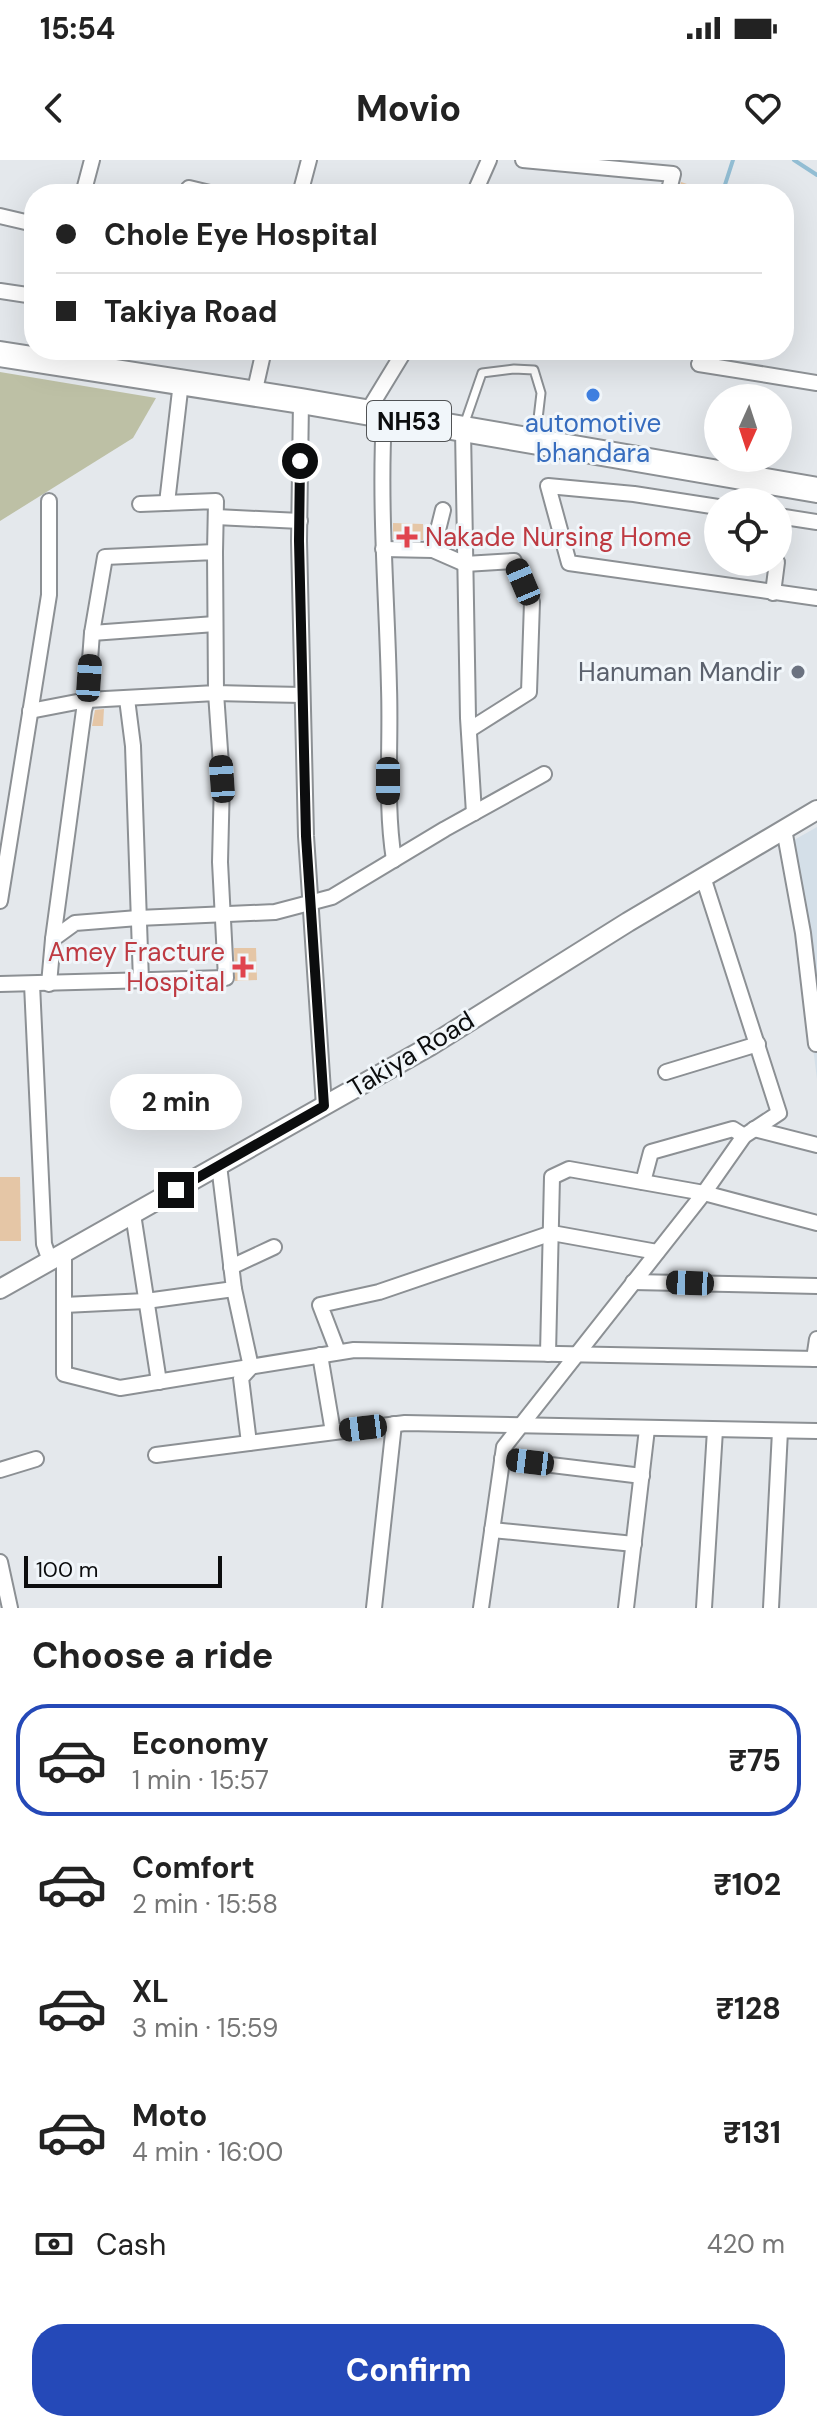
<!DOCTYPE html>
<meta charset="utf-8">
<style>
body{margin:0;font-family:"DM Sans",sans-serif;background:#f6f6f6;color:#222;height:100vh;display:flex;flex-direction:column;font-size:30px;white-space:nowrap}
*{box-sizing:border-box;margin:0}
p{font-size:26px;color:#767676}
.icon{flex:none;width:44px;height:44px;fill:none;stroke:currentColor;stroke-width:2;stroke-linecap:round;stroke-linejoin:round}
.map{position:relative;height:1448px;overflow:hidden}
.side{display:flex;flex-direction:column;background:#fff;flex:1}
.side>*{flex:none}
.hud{position:absolute;left:24px;top:24px;width:770px;height:176px;border-radius:32px;box-shadow:0 8px 32px #0002;display:grid;align-content:center;height:176px;padding:0 32px;background:#fff}
.needle{width:52px;rotate:183deg}
.controls{position:absolute;left:704px;top:224px;display:grid;gap:16px}
.controls a{display:grid;place-items:center;width:88px;height:88px;border-radius:50%;background:#fff;box-shadow:0 8px 32px #0002;font-size:40px}
.scale{position:absolute;left:24px;bottom:20px;width:198px;box-sizing:border-box;padding-left:8px;border:4px solid #0c0d0e;border-top:0;font-size:22px;line-height:28px;white-space:nowrap;color:#0c0d0e;-webkit-text-stroke:6px #f1f6fa;paint-order:stroke}
.end{position:absolute;width:36px;height:36px;margin:-18px;border:10px solid #0c0d0e;background:#fff;box-shadow:0 0 0 4px #fff}
.from{border-radius:50%}
.bubble{position:absolute;height:56px;border-radius:28px;background:#fff;box-shadow:0 8px 32px #0002;font-size:26px;font-weight:700;line-height:56px;text-align:center}
.car{position:absolute;width:24px;height:48px;margin:-24px -12px;border-radius:10px;box-shadow:0 0 6px 2px #0007;background:linear-gradient(#222 24%,#8ab4d8 0 40%,#222 0 76%,#8ab4d8 0 86%,#222 0)}
.hud b{display:flex;align-items:center;gap:28px;height:76px;font-size:30px}
.hud b+b{border-top:2px solid #e0e0e0}
.hud i{width:20px;height:20px;background:#222}
ul{padding:0;list-style:none}
li{display:flex;align-items:center;gap:24px;height:112px;margin:0 16px 12px;padding:0 16px;border:4px solid transparent;border-radius:32px}
li div{flex:1}
li b{display:block;font-size:30px}
li em{font-style:normal;font-weight:700}
li.active{border-color:#2549b8}
li>.icon{width:72px;height:72px;stroke-width:1.5}
h2{padding:0 32px;font-size:36px;line-height:96px}
.pay{display:flex;align-items:center;gap:20px;height:88px;padding:0 32px;font-size:30px}
.pay p{margin-inline-start:auto}
.button{display:flex;gap:16px;margin-top:auto;padding:16px 32px}
.button a{flex:1;height:92px;border-radius:32px;background:#2549b8;color:#fff;font-size:32px;font-weight:700;line-height:92px;text-align:center}
.status{display:flex;justify-content:space-between;align-items:center;height:56px;padding:0 40px;background:#fff;direction:ltr}
.status svg{height:22px;fill:currentColor}
header{display:flex;justify-content:space-between;align-items:center;height:104px;padding:0 32px;background:#fff;font-size:36px;font-weight:700}
.map>svg:first-child{display:block}
.built{fill:#d4dfe8}
.green{fill:#bdc0a5}
.lines{fill:none;stroke-linecap:round;stroke-linejoin:round}
.stream{stroke:#92bdd3;stroke-width:4}
.building{fill:#e5c6a6}
.lane-casing{stroke:#8c9094;stroke-width:11}
.street-casing{stroke:#8c9094;stroke-width:18}
.secondary-casing{stroke:#8c9094;stroke-width:22}
.highway-casing{stroke:#8c9094;stroke-width:28}
.lane{stroke:#fff;stroke-width:7}
.street{stroke:#fff;stroke-width:14}
.secondary{stroke:#fff;stroke-width:18}
.highway{stroke:#fff;stroke-width:24}
.route{stroke:#0c0d0e;stroke-width:10}
.shop-dot{fill:#3f7fe0;stroke:#f1f6fa;stroke-width:3}
.health-dot{fill:#e0444e;stroke:#f1f6fa;stroke-width:3}
.worship-dot{fill:#6b7280;stroke:#f1f6fa;stroke-width:3}
.labels{text-anchor:middle;dominant-baseline:central;stroke-width:6;stroke-linejoin:round;paint-order:stroke}
.shield{fill:#f1f6fa;stroke:#515355;stroke-width:2}
.shield-label{font-size:24px;font-weight:bold;fill:#0c0d0e}
.shop-label{font-size:26px;fill:#366cbe;stroke:#f1f6fa}
.health-label{font-size:26px;fill:#be3a42;stroke:#f1f6fa;text-anchor:start}
.worship-label{font-size:26px;fill:#5b616d;stroke:#f1f6fa;text-anchor:end}
.street-label{font-size:26px;fill:#0c0d0e;stroke:#f1f6fa}
</style>
<div class="status"><b>15:54</b><svg viewBox="0 0 49 12"><path d="M0 12V9h3v3zM5 12V6h3v6zM10 12V3h3v9zM15 12V0h3v12zM26 1h20v11H26zM47 4h2v5h-2z"/></svg></div>
<header><svg class="icon" aria-label="back" viewBox="0 0 24 24"><path d="M15 5l-7 7 7 7"/></svg>Movio<svg class="icon" aria-label="heart" viewBox="0 0 24 24"><path d="M12 20l-8-8c-3-5 5-10 8-4 3-6 11-1 8 4z"/></svg></header>
<div class="map">
<svg width="817" height="1448" viewBox="0 0 817 1448">
<rect width="100%" height="100%" fill="#e4e8ec"/>
<!-- built -->
<polygon class="built" points="817,667 817,919 787,684"/>
<!-- green -->
<polygon class="green" points="0,212 156,238 133,278 0,361"/>
<g class="lines">
<!-- stream -->
<g class="stream">
<polyline points="794,0 817,15"/>
<polyline points="722,34 733,0"/>
</g>
</g>
<!-- building -->
<g class="building">
<polygon points="681,22 711,32 711,34 678,34"/>
<polygon points="393,363 423,364 423,380 393,379"/>
<polygon points="104,549 103,566 92,566 95,550"/>
<polygon points="234,788 256,788 257,820 235,821"/>
<polygon points="0,1017 20,1017 21,1081 0,1081"/>
</g>
<g class="lines">
<defs>
<polyline id="lane" points="464,265 482,213 514,209 534,210 541,233 536,276"/>
<g id="street">
<polyline points="523,0 673,14 668,34"/>
<polyline points="189,28 214,34"/>
<polyline points="83,34 92,0"/>
<polyline points="300,34 309,0"/>
<polyline points="474,34 489,0"/>
<polyline points="0,56 34,64"/>
<polyline points="0,131 34,136"/>
<polyline points="699,204 817,223"/>
<polyline points="254,234 264,190"/>
<polyline points="301,241 299,381 306,676 324,946"/>
<polyline points="366,254 405,190"/>
<path d="M384,257C379,348 387,437 389,528C391,586 385,643 394,700"/>
<polyline points="463,270 468,558 474,653"/>
<polyline points="167,343 181,222"/>
<polyline points="140,344 216,341 215,392"/>
<polyline points="718,347 634,334 548,326 569,403 817,438"/>
<polyline points="443,350 433,390 465,404 514,401 532,442 529,532 469,570"/>
<polyline points="778,356 817,362"/>
<polyline points="216,357 300,361"/>
<polyline points="383,389 433,390"/>
<polyline points="778,389 781,357"/>
<polyline points="773,433 777,402"/>
<polyline points="92,473 215,464"/>
<polyline points="127,539 133,586 141,821"/>
<polyline points="30,551 87,540 84,550 53,779 49,824"/>
<polyline points="784,669 803,773 816,884"/>
<polyline points="0,741 49,435 49,341"/>
<polyline points="53,779 75,763 138,758 275,752 332,737 445,669 544,614"/>
<polyline points="0,824 226,818 220,702 222,619 216,533 215,392 105,397 92,473 87,540 216,533 302,535"/>
<polyline points="32,824 44,1084 50,1101"/>
<polyline points="666,912 758,884"/>
<polyline points="754,969 817,985"/>
<polyline points="643,1022 651,992 733,969 744,976"/>
<polyline points="133,1054 159,1222"/>
<polyline points="64,1093 64,1214 120,1228 354,1190 817,1199"/>
<polyline points="231,1107 274,1087"/>
<polyline points="633,1122 817,1126"/>
<polyline points="234,1129 251,1207 241,1218 249,1283"/>
<polyline points="64,1145 146,1141 234,1129 219,1005"/>
<polyline points="338,1192 320,1145 379,1132 552,1073 657,1092"/>
<polyline points="548,1194 552,1017 569,1009 704,1033 817,1063"/>
<polyline points="320,1195 333,1272"/>
<polyline points="814,1199 817,1179"/>
<polyline points="156,1295 405,1263 817,1271"/>
<polyline points="502,1299 642,1316"/>
<polyline points="0,1310 36,1299"/>
<polyline points="492,1370 634,1384"/>
<polyline points="0,1402 10,1448"/>
<polyline points="374,1448 394,1264"/>
<polyline points="481,1448 504,1287 704,1033 744,976 779,953 703,717"/>
<polyline points="626,1448 647,1269"/>
<polyline points="704,1448 715,1270"/>
<polyline points="771,1448 780,1271"/>
</g>
<polyline id="secondary" points="0,1129 430,886 628,762 817,650"/>
<polyline id="highway" points="0,194 301,241 817,330"/>
</defs>
<!-- lane casing -->
<use href="#lane" class="lane-casing"/>
<!-- street casing -->
<use href="#street" class="street-casing"/>
<!-- secondary casing -->
<use href="#secondary" class="secondary-casing"/>
<!-- highway casing -->
<use href="#highway" class="highway-casing"/>
<!-- lane -->
<use href="#lane" class="lane"/>
<!-- street -->
<use href="#street" class="street"/>
<!-- secondary -->
<use href="#secondary" class="secondary"/>
<!-- highway -->
<use href="#highway" class="highway"/>
</g>
<g class="lines">
<!-- route -->
<polyline class="route" points="176,1030 324,946 306,676 299,381 300,301"/>
</g>
<!-- markers -->
<circle class="shop-dot" cx="593" cy="235" r="8"/>
<g class="health-dot">
<path d="M403 365h8v8h8v8h-8v8h-8v-8h-8v-8h8z"/>
<path d="M239 795h8v8h8v8h-8v8h-8v-8h-8v-8h8z"/>
</g>
<circle class="worship-dot" cx="798" cy="512" r="8"/>
<g class="labels">
<!-- shield labels -->
<rect class="shield" x="367" y="241" width="84" height="40" rx="6"/>
<g class="shield-label">
<text x="409" y="261">NH53</text>
</g>
<!-- shop labels -->
<g class="shop-label">
<text x="593" y="263">automotive<tspan x="593" dy="30">bhandara</tspan></text>
</g>
<!-- health labels -->
<g class="health-label">
<text x="425" y="377">Nakade Nursing Home</text>
<text x="225" y="792" text-anchor="end">Amey Fracture<tspan x="225" dy="30">Hospital</tspan></text>
</g>
<!-- worship labels -->
<g class="worship-label">
<text x="782" y="512">Hanuman Mandir</text>
</g>
<!-- street labels -->
<g class="street-label">
<text transform="translate(411 894) rotate(-31)">Takiya Road</text>
</g>
</g>
</svg>
<div class="controls">
<a><svg class="needle" viewBox="-14 -14 28 28"><path d="M0-13l5 13h-10z" fill="#e53935"/><path d="M0 13l5-13h-10z" fill="#767676"/></svg></a>
<a><svg class="icon" aria-label="locate" viewBox="0 0 24 24"><circle cx="12" cy="12" r="6"/><path d="M12 2v4M12 18v4M2 12h4M18 12h4"/></svg></a>
</div>
<div class="scale">100 m</div>
<i class="end from" style="left:300px;top:301px"></i>
<i class="end" style="left:176px;top:1030px"></i>
<div class="bubble" style="left:110px;top:914px;width:132px">2 min</div>
<i class="car" style="left:523px;top:422px;rotate:337deg"></i>
<i class="car" style="left:89px;top:518px;rotate:4deg"></i>
<i class="car" style="left:222px;top:619px;rotate:356deg"></i>
<i class="car" style="left:388px;top:621px;rotate:180deg"></i>
<i class="car" style="left:690px;top:1123px;rotate:272deg"></i>
<i class="car" style="left:363px;top:1268px;rotate:263deg"></i>
<i class="car" style="left:530px;top:1302px;rotate:277deg"></i>
<div class="hud">
<b><i class="from"></i>Chole Eye Hospital</b>
<b><i></i>Takiya Road</b>
</div>
</div>
<section class="side">
<h2>Choose a ride</h2>
<ul>
<li class="active"><svg class="icon" aria-label="car" viewBox="0 0 24 24"><path d="M5 17H2v-5l4-1 3-4h7l3 4 3 1v5h-3M9 17h6M6 11h13"/><circle cx="7" cy="17" r="2"/><circle cx="17" cy="17" r="2"/></svg><div><b>Economy</b><p>1 min · 15:57</p></div><em>₹75</em></li>
<li><svg class="icon" aria-label="car" viewBox="0 0 24 24"><path d="M5 17H2v-5l4-1 3-4h7l3 4 3 1v5h-3M9 17h6M6 11h13"/><circle cx="7" cy="17" r="2"/><circle cx="17" cy="17" r="2"/></svg><div><b>Comfort</b><p>2 min · 15:58</p></div><em>₹102</em></li>
<li><svg class="icon" aria-label="car" viewBox="0 0 24 24"><path d="M5 17H2v-5l4-1 3-4h7l3 4 3 1v5h-3M9 17h6M6 11h13"/><circle cx="7" cy="17" r="2"/><circle cx="17" cy="17" r="2"/></svg><div><b>XL</b><p>3 min · 15:59</p></div><em>₹128</em></li>
<li><svg class="icon" aria-label="car" viewBox="0 0 24 24"><path d="M5 17H2v-5l4-1 3-4h7l3 4 3 1v5h-3M9 17h6M6 11h13"/><circle cx="7" cy="17" r="2"/><circle cx="17" cy="17" r="2"/></svg><div><b>Moto</b><p>4 min · 16:00</p></div><em>₹131</em></li>
</ul>
<div class="pay"><svg class="icon" aria-label="cash" viewBox="0 0 24 24"><path d="M3 7h18v10H3z"/><circle cx="12" cy="12" r="2"/></svg>Cash<p>420 m</p></div>
<div class="button"><a>Confirm</a></div>
</section>
